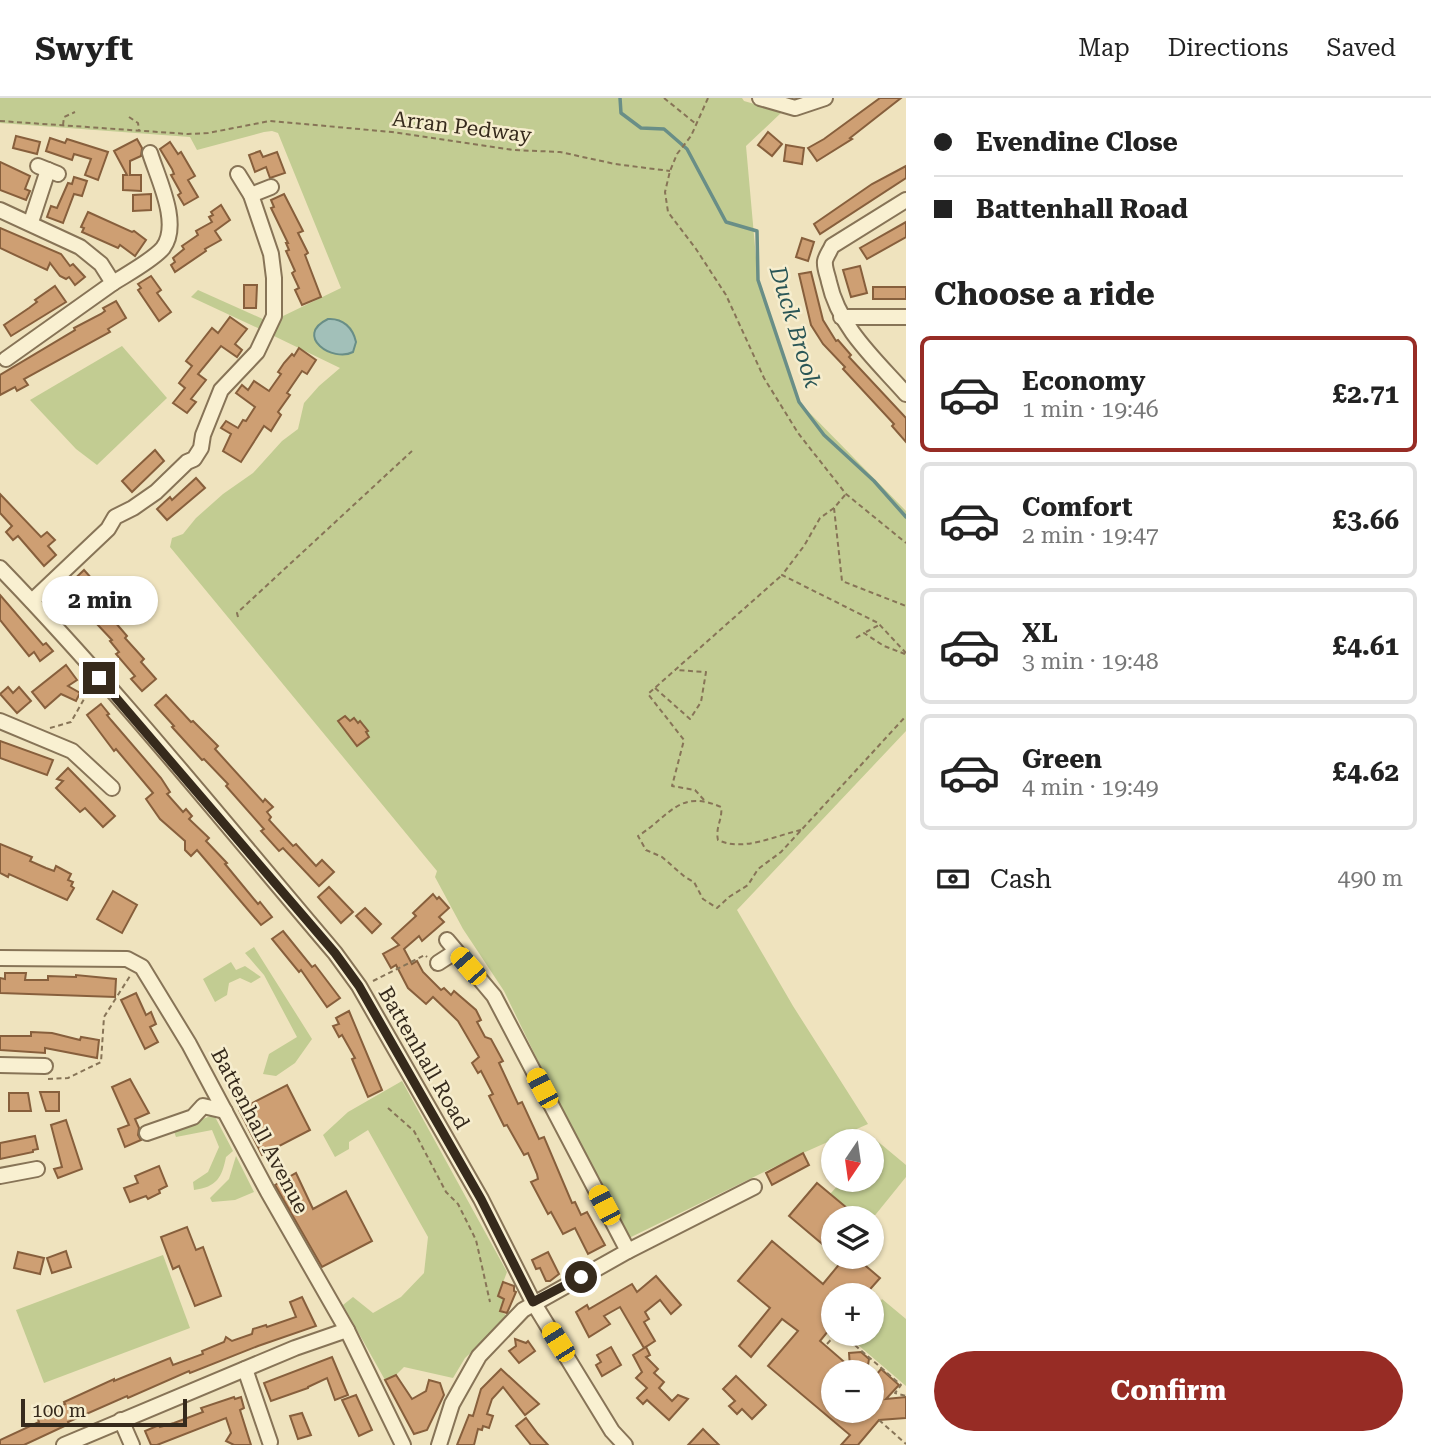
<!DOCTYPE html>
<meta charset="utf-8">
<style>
body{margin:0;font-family:"Roboto Serif",serif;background:#f6f6f6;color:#222;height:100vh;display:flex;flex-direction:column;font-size:26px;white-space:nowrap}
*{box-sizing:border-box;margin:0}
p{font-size:23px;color:#767676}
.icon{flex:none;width:38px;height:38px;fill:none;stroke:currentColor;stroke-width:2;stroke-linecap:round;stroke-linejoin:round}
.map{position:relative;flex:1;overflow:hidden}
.side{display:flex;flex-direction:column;background:#fff;width:525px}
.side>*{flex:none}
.hud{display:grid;align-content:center;height:154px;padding:0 28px;background:#fff}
.needle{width:46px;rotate:193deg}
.buttons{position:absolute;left:821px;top:1031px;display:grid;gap:14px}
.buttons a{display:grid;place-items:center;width:63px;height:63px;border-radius:50%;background:#fff;box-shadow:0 2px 5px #0004;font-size:35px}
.scale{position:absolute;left:21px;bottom:18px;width:166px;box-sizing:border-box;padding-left:7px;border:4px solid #362a1c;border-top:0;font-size:19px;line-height:24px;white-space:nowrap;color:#362a1c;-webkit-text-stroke:5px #f6edce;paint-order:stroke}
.end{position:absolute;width:32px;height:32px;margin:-16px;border:9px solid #362a1c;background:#fff;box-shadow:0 0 0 4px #fff}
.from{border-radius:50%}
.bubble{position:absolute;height:49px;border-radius:24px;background:#fff;box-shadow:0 2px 5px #0004;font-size:23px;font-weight:700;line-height:49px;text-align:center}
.car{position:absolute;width:21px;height:42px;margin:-21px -10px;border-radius:9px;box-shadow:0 0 5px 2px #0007;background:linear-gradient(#f5c518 24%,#345 0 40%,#f5c518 0 76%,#345 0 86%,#f5c518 0)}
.hud b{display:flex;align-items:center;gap:24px;height:66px;font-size:26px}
.hud b+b{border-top:2px solid #e0e0e0}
.hud i{width:18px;height:18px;background:#222}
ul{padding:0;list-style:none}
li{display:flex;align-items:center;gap:21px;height:116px;margin:0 14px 10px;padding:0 14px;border:4px solid #e0e0e0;border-radius:10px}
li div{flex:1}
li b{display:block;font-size:26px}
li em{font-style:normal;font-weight:700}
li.on{border-color:#972c25}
li>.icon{width:63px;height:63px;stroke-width:1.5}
h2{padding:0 28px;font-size:32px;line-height:84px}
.pay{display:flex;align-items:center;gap:18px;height:77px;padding:0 28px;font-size:26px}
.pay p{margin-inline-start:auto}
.cta{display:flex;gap:14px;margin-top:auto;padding:14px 28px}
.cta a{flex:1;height:80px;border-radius:42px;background:#972c25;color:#fff;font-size:28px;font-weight:700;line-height:80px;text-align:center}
header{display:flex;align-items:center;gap:42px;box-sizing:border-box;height:98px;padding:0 35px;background:#fff;border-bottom:2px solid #e0e0e0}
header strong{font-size:33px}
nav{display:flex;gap:38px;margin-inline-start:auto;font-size:24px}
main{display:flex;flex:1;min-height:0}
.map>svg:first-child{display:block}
.green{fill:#c2cc92}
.water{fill:#a2c0b9;stroke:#698e87;stroke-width:2}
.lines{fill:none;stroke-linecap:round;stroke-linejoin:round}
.stream{stroke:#698e87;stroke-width:3.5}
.building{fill:#ce9f73;stroke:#875f3c;stroke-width:2}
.minor-casing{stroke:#877457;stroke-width:18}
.path{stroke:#877457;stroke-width:2;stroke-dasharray:5 3.5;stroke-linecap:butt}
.minor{stroke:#f9f0d1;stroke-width:14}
.route{stroke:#362a1c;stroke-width:9}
.labels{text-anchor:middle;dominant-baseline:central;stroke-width:5;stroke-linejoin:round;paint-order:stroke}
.street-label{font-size:21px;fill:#362a1c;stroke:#f6edce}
.water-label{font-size:23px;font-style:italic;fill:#2a5656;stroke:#f6edce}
</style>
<header>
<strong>Swyft</strong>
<nav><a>Map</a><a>Directions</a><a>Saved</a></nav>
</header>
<main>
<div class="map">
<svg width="906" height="1347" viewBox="0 0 906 1347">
<rect width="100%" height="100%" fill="#efe3be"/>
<!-- green -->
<g class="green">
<polygon points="0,0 742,0 744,3 782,14 746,48 758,182 799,304 906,413 906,633 737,812 793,908 868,1026 803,1055 625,1142 504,893 463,831 435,779 437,773 170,449 172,440 183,436 196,420 223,396 253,375 282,343 298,331 304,305 319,288 340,270 274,238 281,219 341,190 278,35 272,33 264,34 197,52 190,39 0,25"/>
<polygon points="198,192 265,222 260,231 191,199"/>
<polygon points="122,248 167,300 97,367 76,351 30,302"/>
<polygon points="254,849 312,941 295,965 276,978 263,976 269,956 297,939 264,877 245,855"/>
<polygon points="231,864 236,872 245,868 261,879 251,885 240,880 229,885 227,897 215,904 203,881"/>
<polygon points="402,983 507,1174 498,1198 504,1201 500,1213 509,1219 465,1260 453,1280 404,1269 396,1277 385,1282 343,1207 353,1199 373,1215 401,1199 424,1175 428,1139 368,1032 349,1044 349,1051 335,1059 323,1037 348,1014"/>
<path d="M214,1017L233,1053L226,1059C222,1079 217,1089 194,1092L193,1084L208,1074L219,1049L212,1032L176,1039L173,1031Z"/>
<polygon points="876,1042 906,1067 906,1079 872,1121 859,1120 830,1096 843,1082 872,1082 872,1047"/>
<polygon points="236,1058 254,1094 235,1102 212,1104 210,1100 229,1081"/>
<polygon points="163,1157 190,1230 44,1285 16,1212"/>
<polygon points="882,1201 906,1221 906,1288 850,1240 853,1236 872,1236 872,1214"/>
</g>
<!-- water -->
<path class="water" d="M328,221C343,220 353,230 356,244L353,254C333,265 293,238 328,221Z"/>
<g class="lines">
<!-- stream -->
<polyline class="stream" points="620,0 621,15 641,30 664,31 687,51 726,124 757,133 758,182 799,304 824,337 874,383 906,419"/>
</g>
<!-- building -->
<g class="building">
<polygon points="880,0 901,0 850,40 852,41 817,63 808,50 824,41"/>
<polygon points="768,34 782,46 772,58 758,47"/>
<polygon points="16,38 40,44 37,56 13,50"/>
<polygon points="50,40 65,45 67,41 108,54 98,82 85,77 91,61 74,56 72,62 46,53"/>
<polygon points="137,41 142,50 141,58 130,63 130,77 141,77 141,93 123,92 123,77 127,77 114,53"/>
<polygon points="170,44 178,56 181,54 195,78 188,82 198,99 184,107 178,97 181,95 171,77 174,76 172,71 160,51"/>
<polygon points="786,47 804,50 802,66 784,63"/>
<polygon points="260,53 263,59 277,54 285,75 270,80 266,69 255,74 249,57"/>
<polygon points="0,64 30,78 25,91 30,93 26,102 0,92"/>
<polygon points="906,68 906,80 820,136 814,126 872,86"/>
<polygon points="74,79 87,83 82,98 74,96 63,125 47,119 51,108 57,110 68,85 72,86"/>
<polygon points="151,96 151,112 133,113 133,97"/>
<polygon points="284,96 303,133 298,135 308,155 305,157 321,199 302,207 295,192 299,190 292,175 295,173 286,153 289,152 286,145 288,145 271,110 274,109 271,102"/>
<polygon points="221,107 230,122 215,133 221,142 205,151 206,153 175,174 171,167 175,164 173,160 184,151 182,148 198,137 196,133 212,124 209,119 213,117 211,114"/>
<polygon points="88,114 132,134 134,133 146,142 135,158 120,147 118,150 82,134 84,130 81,129"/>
<polygon points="906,124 906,139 867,161 860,150"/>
<polygon points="0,130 61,156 70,168 73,166 85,179 75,187 69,179 66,181 60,178 50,165 47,172 0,150"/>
<polygon points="802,140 814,144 808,163 796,159"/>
<polygon points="860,168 867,195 851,199 843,172"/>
<polygon points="811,174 823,222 836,243 838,242 851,257 849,259 906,320 906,344 892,328 894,326 843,271 845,269 823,246 811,227 799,176"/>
<polygon points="151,178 161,192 157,195 171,214 159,223 138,192 141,190 138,186"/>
<polygon points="244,187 257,187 256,210 244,210"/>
<polygon points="55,188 66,204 11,238 4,227 29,210 37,204 35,202"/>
<rect x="873" y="189" width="33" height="12"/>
<polygon points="116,203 126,220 108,231 110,234 24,281 28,287 17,293 15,289 0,297 0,277 75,232 74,230 101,216 105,213 103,210"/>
<polygon points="230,219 247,231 235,246 242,252 237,259 221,248 198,276 206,282 191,301 196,304 187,315 173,305 185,290 179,285 192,268 186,263 212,230 218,235"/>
<polygon points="299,250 316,262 307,276 302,273 287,295 290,297 278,314 281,317 271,333 264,328 241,364 223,353 231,336 221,330 226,323 238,330 243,322 246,323 255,309 236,295 242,287 248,292 254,283 269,293 281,276 278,274 284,265 292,256 294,258"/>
<polygon points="155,352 164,363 132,394 122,383"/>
<polygon points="196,380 205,390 167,422 157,411 170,399 172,402"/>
<polygon points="0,396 41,439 47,434 55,442 48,448 56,457 44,468 18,438 13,442 6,434 12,428 0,415"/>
<polygon points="84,472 93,482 87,487 104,507 102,509 127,538 125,540 144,561 141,564 156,581 142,593 131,581 135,578 116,556 119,554 110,543 112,542 64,491"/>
<polygon points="0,497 43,547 46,545 53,553 40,563 34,554 29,558 0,522"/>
<polygon points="66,567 77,582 68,588 80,595 76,603 61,596 45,610 32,594"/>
<polygon points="8,589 13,595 19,589 31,603 17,615 0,596"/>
<polygon points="166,597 191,624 193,623 218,648 215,651 263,704 265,701 273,709 267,714 271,719 269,722 293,748 296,746 316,768 322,762 334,774 319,788 283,750 279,753 261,733 264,731 226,688 228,686 204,661 202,662 172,629 174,628 155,607"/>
<polygon points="101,606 109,616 107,617 111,622 161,680 170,694 167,696 183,714 186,711 192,718 189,721 209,740 206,743 227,765 225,766 258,806 260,804 272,819 261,827 197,752 191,758 185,752 185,743 160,721 146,701 153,695 116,651 114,653 87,617"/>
<polygon points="345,618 350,623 354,620 358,625 360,623 368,633 366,634 369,639 357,648 338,623"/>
<polygon points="0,643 53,662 47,677 0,660"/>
<polygon points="68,670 115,718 103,729 85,710 80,714 56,690 63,683 57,681"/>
<polygon points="0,746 32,759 30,763 46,770 54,773 56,768 71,776 68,782 73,784 71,788 74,790 67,802 9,776 8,779 0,775"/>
<polygon points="329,789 353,814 341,825 318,799"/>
<polygon points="113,793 137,807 122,835 97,821"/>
<polygon points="433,796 437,801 439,799 449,810 439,819 444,824 422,843 419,838 404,851 412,866 417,863 423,874 441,892 444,890 451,897 454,893 476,912 481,922 477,924 485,939 491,941 503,963 499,965 518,1006 522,1004 539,1041 544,1039 572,1105 575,1104 581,1117 587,1114 605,1147 588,1156 575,1130 563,1136 551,1114 548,1116 531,1084 538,1081 537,1076 528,1055 524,1057 507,1027 504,1028 489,998 493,996 481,973 478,975 472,965 479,959 458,923 433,899 426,906 408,890 396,867 391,870 383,856 399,847 392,840 416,818 413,815"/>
<polygon points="365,810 381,826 372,835 356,818"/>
<polygon points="283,833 312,869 315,867 340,900 327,909 301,872 299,874 272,841"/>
<polygon points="5,875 26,875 25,882 48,882 48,878 76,879 76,877 116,881 115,899 0,895 0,880 5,881"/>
<polygon points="136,895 146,917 151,914 156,926 150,929 158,944 145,951 121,902"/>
<polygon points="349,913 382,992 368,999 352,961 355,960 342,937 339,939 333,928 339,926 336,920"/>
<polygon points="31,934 52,935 80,942 81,939 99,942 97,960 45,950 45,955 0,952 0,938 31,938"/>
<polygon points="130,981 149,1015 135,1021 139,1030 138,1037 141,1042 125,1049 118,1031 129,1027 112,989"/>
<polygon points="287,987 310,1032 262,1057 239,1012"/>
<polygon points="40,994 59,994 59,1013 46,1013"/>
<polygon points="9,995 28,995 31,1013 9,1013"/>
<polygon points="66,1022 82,1071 58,1080 54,1071 62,1069 51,1027"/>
<polygon points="35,1038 38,1051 33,1052 33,1054 0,1061 0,1045"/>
<polygon points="803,1055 809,1067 772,1087 766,1075"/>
<polygon points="159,1068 167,1088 159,1092 160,1095 148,1101 146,1098 130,1104 124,1090 138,1085 135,1078"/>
<polygon points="296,1075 313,1111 346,1093 372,1143 322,1169 275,1087"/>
<polygon points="817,1085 859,1120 833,1120 833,1155 789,1118"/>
<polygon points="187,1129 196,1152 203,1149 221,1198 195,1208 179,1168 173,1171 161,1139"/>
<polygon points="772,1143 823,1186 846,1158 854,1158 880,1180 865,1197 833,1197 833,1227 820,1243 850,1269 849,1255 861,1254 869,1261 867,1274 833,1274 833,1312 872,1312 872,1282 881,1271 899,1287 886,1301 906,1299 906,1320 879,1322 858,1347 841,1347 850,1337 768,1268 798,1233 782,1221 751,1259 739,1248 770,1210 738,1183"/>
<polygon points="66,1153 71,1169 52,1175 47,1160"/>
<polygon points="18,1154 44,1160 40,1176 14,1170"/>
<polygon points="548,1154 559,1176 550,1183 546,1183 540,1170 536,1171 532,1162"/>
<polygon points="656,1178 681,1207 671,1216 660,1202 645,1214 649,1221 644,1224 655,1243 644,1250 620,1209 604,1218 610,1226 589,1239 576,1214 587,1207 589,1211 632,1186 637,1194"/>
<polygon points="503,1184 514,1188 514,1193 516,1194 507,1215 500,1213 504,1201 498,1198"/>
<polygon points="302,1199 316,1228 258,1248 190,1275 189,1273 128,1300 127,1298 68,1324 69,1326 24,1347 0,1347 0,1342 39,1324 37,1319 65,1306 64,1304 114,1281 114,1283 170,1260 173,1267 203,1256 202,1253 224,1244 226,1239 232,1243 252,1236 253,1231 266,1227 267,1229 296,1219 290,1204"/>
<polygon points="515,1241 526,1245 528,1243 535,1253 519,1265 509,1253 516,1248"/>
<polygon points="611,1249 621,1267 602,1278 596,1267 601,1264 597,1257"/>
<polygon points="646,1249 650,1257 646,1259 658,1271 654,1275 664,1284 659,1290 672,1303 678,1297 688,1301 669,1322 647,1302 643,1306 637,1300 647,1290 636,1280 642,1274 633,1257"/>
<polygon points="332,1259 348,1297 335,1302 327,1280 308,1289 308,1290 271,1303 264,1285"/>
<polygon points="501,1271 539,1306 525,1317 503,1289 492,1301 487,1316 493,1318 489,1330 483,1328 482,1332 478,1331 474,1347 457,1347 469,1317 473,1318 481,1291"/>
<polygon points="396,1277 412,1301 426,1293 429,1282 440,1285 444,1297 427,1332 414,1336 385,1282"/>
<polygon points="736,1278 766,1307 752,1321 742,1311 737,1316 729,1308 735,1303 723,1291"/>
<polygon points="356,1297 372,1332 359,1338 342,1302"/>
<polygon points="234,1299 235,1301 241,1299 244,1310 240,1312 251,1347 234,1347 226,1343 231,1335 226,1320 157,1347 151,1347 145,1333 159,1327 160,1329 174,1325 203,1314 201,1310"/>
<polygon points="302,1315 311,1337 298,1341 290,1318"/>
<polygon points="526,1320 538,1336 548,1347 531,1347 516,1328"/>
<polygon points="703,1331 719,1347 688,1347"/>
</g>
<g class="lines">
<defs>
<g id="minor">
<polyline points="760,0 795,10 825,0"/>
<polyline points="38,68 58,76"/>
<polyline points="251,97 271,89"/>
<path d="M906,102L832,148C830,153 826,158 825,163C824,170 828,178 829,184C839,230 876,262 906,296"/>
<polyline points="0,112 80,149 101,166 113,185 6,261"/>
<polyline points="31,124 48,72"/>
<path d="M113,185C127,176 153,162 163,150C181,126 158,81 150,55"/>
<polyline points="841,219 906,219"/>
<path d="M0,470C118,592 225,726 335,855L359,888L481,1101L533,1204L612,1333L625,1347"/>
<polyline points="32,503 108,431 115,419 133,410 156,394 187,364 194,361 201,350 203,337 221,292 257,254 274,218 274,180 271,156 251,97 238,76"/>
<polyline points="0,623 72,653 112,690"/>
<polyline points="0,860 127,861 142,869 189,946 268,1094 347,1232 403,1347"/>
<polyline points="438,865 455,854"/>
<polyline points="0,967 45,968"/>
<polyline points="147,1035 193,1019 203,1008 225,1013"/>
<polyline points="0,1078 37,1071"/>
<polyline points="628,1153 754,1089"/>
<polyline points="245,1271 270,1344"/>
<polyline points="121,1322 132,1347"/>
<polyline points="64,1347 295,1250 347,1232"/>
<polyline points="439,1347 452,1306 479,1258 523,1212 628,1153 494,898 447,842"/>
</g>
</defs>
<!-- minor casing -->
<use href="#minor" class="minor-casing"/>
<!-- path -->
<g class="path">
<polyline points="664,0 696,26"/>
<polyline points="708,0 691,38 677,56 670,73 665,94 668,114 696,151 726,197 764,280 798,335 846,396 906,445"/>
<polyline points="129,19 138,25 139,32"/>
<polyline points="0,23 188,36 208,35 270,23 392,34 514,52 560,54 615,66 670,73"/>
<polyline points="63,27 64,19 75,14"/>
<polyline points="845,397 834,410 842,483 906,508"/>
<polyline points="834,410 820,420 804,448 782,477 878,525 906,555"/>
<polyline points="238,519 237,515 412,353"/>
<polyline points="866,534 879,527"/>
<polyline points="856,540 864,535 884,548 905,556"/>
<polyline points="655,590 690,621 701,604 706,574 675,572"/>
<polyline points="50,630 71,624 92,587"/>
<polyline points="704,702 695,692 672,688 684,642 648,596 782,477"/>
<path d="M801,732C774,738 743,754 718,742C715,729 723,721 721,709C679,691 671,717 638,738L646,752L662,759L685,779L694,784L703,801L717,810L729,799L748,787L758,771L781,754L906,618"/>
<polyline points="373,883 425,857 427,859"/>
<polyline points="48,981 68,980 101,964 104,919 130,878"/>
<polyline points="388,1010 414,1033 446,1094 458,1106 476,1142 490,1204"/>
<polyline points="872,1212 879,1203"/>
<polyline points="842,1236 901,1287 895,1295 906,1298"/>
<polyline points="827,1246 836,1236"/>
<polyline points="879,1322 906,1346"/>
</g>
<!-- minor -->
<use href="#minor" class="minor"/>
</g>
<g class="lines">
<!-- route -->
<polyline class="route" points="99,580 335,855 359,888 481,1101 533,1204 581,1179"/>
</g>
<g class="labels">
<!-- street labels -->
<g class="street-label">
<text transform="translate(462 29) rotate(7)">Arran Pedway</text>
<text transform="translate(424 960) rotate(60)">Battenhall Road</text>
<text transform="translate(260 1033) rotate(62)">Battenhall Avenue</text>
</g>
<!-- water labels -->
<g class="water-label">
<text transform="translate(795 229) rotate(73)">Duck Brook</text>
</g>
</g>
</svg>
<div class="buttons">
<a><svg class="needle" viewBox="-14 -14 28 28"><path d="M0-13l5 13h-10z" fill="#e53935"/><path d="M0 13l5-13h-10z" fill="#767676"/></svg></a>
<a><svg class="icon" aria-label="layers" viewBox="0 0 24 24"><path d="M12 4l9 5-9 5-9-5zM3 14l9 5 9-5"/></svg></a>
<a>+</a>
<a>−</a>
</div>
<div class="scale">100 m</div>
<i class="end from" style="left:581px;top:1179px"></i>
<i class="end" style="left:99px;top:580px"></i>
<div class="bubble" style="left:42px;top:478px;width:116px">2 min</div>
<i class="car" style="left:468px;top:868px;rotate:319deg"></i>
<i class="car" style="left:542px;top:990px;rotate:332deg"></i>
<i class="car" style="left:604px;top:1107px;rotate:332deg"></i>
<i class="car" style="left:558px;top:1244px;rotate:328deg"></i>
</div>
<section class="side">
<div class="hud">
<b><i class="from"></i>Evendine Close</b>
<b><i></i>Battenhall Road</b>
</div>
<h2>Choose a ride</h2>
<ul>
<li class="on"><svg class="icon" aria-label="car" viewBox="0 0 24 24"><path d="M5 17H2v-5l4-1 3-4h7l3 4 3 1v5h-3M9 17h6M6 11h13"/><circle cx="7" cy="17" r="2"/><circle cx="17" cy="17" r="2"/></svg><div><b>Economy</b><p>1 min · 19:46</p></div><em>£2.71</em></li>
<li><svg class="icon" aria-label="car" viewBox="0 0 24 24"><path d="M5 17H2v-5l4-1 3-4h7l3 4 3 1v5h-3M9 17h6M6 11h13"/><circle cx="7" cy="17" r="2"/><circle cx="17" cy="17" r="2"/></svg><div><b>Comfort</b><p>2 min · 19:47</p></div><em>£3.66</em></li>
<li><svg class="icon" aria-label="car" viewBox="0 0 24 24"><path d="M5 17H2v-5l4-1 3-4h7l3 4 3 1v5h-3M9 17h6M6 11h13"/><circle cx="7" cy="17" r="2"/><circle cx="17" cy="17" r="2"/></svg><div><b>XL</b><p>3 min · 19:48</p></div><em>£4.61</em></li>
<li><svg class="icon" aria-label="car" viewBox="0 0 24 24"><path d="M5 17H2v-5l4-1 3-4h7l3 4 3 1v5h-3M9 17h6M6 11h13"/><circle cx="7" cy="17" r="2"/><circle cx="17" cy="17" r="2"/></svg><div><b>Green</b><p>4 min · 19:49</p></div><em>£4.62</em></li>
</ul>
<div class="pay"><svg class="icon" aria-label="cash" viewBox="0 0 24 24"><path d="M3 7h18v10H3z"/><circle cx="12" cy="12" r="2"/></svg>Cash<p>490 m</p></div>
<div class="cta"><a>Confirm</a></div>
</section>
</main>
